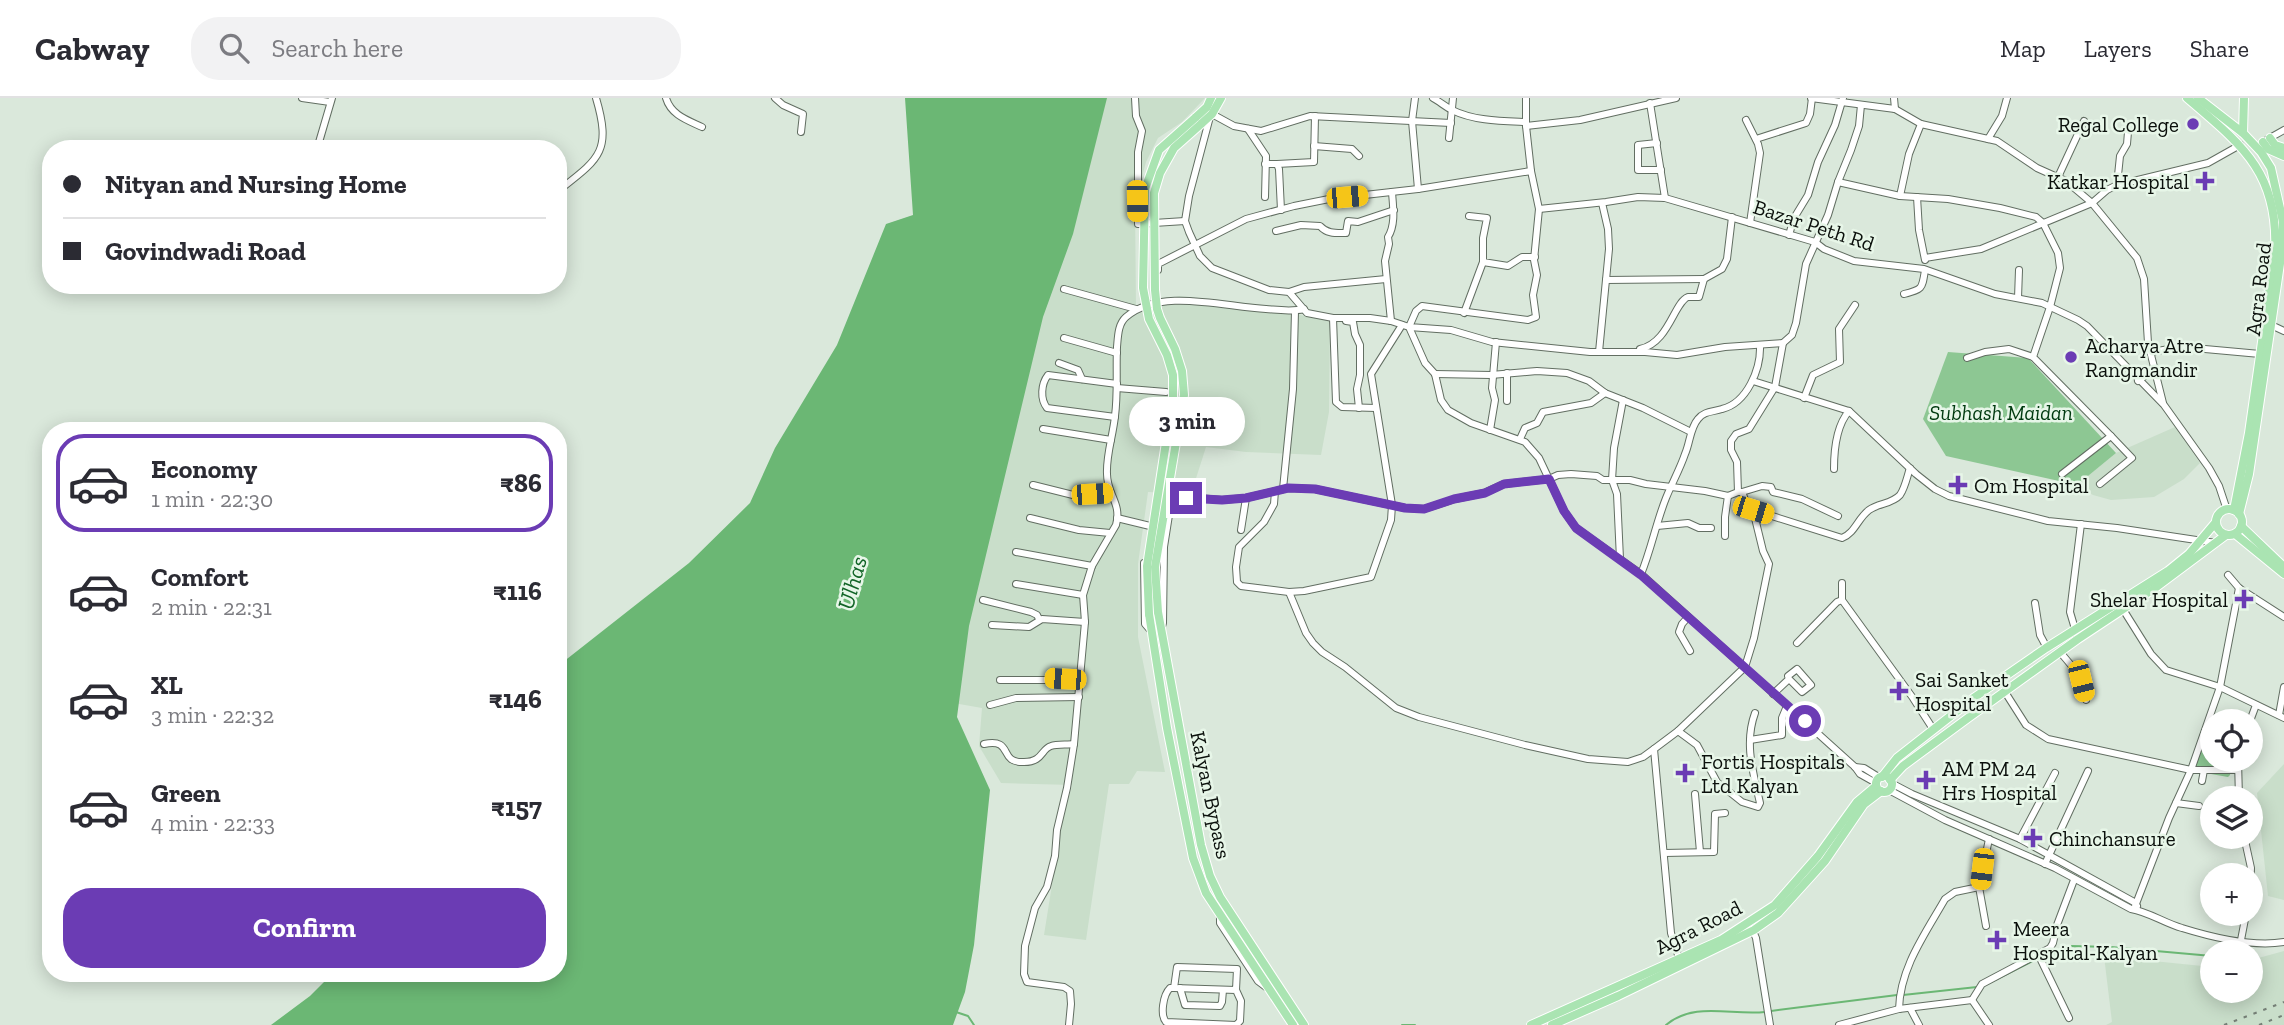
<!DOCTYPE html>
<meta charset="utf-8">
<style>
body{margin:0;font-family:"Zilla Slab",serif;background:#f2f2f3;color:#2b2b33;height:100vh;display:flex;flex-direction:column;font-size:26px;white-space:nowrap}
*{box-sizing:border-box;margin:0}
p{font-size:23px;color:#7c7c81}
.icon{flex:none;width:38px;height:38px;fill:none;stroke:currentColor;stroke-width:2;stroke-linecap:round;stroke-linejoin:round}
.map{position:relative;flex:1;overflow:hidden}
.drawer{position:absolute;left:42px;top:324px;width:525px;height:560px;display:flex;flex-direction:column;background:#fff;border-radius:28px;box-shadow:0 4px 18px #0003}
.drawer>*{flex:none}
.guide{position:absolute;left:42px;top:42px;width:525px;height:154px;border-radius:28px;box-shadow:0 4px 18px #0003;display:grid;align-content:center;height:154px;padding:0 21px;background:#fff}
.tools{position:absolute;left:2200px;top:611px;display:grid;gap:14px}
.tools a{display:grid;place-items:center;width:63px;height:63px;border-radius:50%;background:#fff;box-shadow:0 4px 18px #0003;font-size:35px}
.end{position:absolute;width:32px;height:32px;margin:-16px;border:9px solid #6b3cb4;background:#fff;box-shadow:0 0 0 4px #fff}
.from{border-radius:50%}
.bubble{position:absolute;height:49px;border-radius:24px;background:#fff;box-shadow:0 4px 18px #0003;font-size:23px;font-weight:800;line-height:49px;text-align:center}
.car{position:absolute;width:21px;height:42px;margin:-21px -10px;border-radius:9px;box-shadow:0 0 5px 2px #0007;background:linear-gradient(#f5c518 24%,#345 0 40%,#f5c518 0 76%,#345 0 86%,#f5c518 0)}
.guide b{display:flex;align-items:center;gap:24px;height:66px;font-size:26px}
.guide b+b{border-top:2px solid #e1e1e2}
.guide i{width:18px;height:18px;background:#2b2b33}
ul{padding:12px 0 0;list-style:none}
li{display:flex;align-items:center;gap:21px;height:98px;margin:0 14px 10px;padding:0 7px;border:4px solid transparent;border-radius:28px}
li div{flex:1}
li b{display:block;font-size:26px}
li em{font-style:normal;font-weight:800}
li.selected{border-color:#6b3cb4}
li>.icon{width:63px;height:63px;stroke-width:1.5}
.button{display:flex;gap:14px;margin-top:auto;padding:14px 21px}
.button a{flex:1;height:80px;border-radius:28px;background:#6b3cb4;color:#fff;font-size:28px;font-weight:800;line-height:80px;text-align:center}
header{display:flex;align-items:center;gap:42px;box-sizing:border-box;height:98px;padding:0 35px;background:#fff;border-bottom:2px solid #e1e1e2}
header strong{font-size:33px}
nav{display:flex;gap:38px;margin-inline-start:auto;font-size:24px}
.search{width:490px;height:63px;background:#f2f2f3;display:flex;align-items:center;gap:18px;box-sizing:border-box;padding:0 24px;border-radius:28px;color:#7c7c81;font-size:26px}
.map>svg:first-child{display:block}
.built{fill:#c9deca}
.green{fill:#8dc793}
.water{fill:#6bb774}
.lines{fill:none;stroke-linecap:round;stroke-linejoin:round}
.stream{stroke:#6bb774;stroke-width:2}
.minor-casing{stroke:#626e62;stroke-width:8}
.major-casing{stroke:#fff;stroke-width:10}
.minor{stroke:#fff;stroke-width:6}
.major{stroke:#aae4b2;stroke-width:8}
.rail{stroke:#757f76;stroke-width:2;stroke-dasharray:3.5 7;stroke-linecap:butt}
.major-bridge-casing{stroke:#fff;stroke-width:10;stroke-linecap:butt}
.major-bridge{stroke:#aae4b2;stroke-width:8}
.route{stroke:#6b3cb4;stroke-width:9}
.poi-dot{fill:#6b3cb4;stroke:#e7f6e8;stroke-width:2.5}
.labels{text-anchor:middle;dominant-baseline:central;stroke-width:5;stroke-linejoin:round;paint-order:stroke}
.poi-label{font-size:21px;fill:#0b100c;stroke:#e7f6e8;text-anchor:start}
.street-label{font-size:21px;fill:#0b100c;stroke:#e7f6e8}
.park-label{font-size:21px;font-style:italic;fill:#003a0f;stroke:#e7f6e8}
.water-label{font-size:23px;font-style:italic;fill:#116426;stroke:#e7f6e8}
</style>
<header>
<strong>Cabway</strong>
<div class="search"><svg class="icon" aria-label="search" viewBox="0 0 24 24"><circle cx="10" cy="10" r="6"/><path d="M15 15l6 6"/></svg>Search here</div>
<nav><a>Map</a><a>Layers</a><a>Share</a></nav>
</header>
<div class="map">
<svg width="2284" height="927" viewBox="0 0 2284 927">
<rect width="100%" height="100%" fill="#dae8db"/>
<!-- built -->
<g class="built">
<polygon points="1099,0 1205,0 1182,24 1158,40 1146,64 1135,105 1136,210 1179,198 1293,210 1300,217 1330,223 1329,314 1321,357 1246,354 1206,349 1191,396 1148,394 1138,466 1138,539 1165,674 1137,673 1129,686 1109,686 1086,842 1044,837 1061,730 1072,687 1001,685 979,648 982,610 942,603"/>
<polygon points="2175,329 2200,365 2184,381 2154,399 2111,402 2093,397 2077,387 2116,355"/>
<polygon points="2284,666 2284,802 2268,798 2257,695"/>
<polygon points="2284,853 2284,927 2106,927 2112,924 2104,858 2212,869 2212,892 2250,892 2251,862"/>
</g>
<!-- green -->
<g class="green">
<polygon points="1948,254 2028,260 2116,355 2077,387 1946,358 1923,321"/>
<polygon points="2202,650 2212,652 2212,662 2232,662 2230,677 2228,679 2194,673"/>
</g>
<!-- water -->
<polygon class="water" points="905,0 1107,0 1073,136 1043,219 969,528 957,619 990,692 974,847 965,894 953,927 271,927 310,898 333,875 558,875 558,568 689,465 750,405 775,350 837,247 886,126 913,117"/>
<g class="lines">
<!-- stream -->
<g class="stream">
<polyline points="2042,860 2071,848 2111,849 2212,858"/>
<polyline points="1983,888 2037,861"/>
<polyline points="1903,897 1977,889"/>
<polyline points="1771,913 1897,897"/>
<polyline points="956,914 968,918 974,927"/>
<polyline points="1402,927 1415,927"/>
<path d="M1666,927C1694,903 1732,918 1765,914"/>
</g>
<defs>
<g id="minor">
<polyline points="302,0 330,4"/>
<path d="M666,0C671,17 687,22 702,29"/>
<polyline points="775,0 783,7 803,16 801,34"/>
<polyline points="1135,0 1136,18 1142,33 1138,54 1138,126 1185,123"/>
<polyline points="1415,0 1412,23 1418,91"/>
<path d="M1433,0C1440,4 1446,9 1452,12C1474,23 1502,23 1526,24"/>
<polyline points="1526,0 1526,28 1531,73 1539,111 1534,162 1537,177 1533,197 1536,219 1528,222 1422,208 1416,213 1409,229 1451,232 1492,244 1590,254 1645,254 1677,257 1725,249 1783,245 1792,237 1796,225 1806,166 1828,117 1838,84 1851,52 1859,28 1861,7"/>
<polyline points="1811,0 1895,11 1921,26 1997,43 2037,70 2066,83 2092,105 2137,160 2144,181 2148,245 2163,305"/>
<polyline points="1894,0 1895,11"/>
<polyline points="1650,5 1665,100"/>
<polyline points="1211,15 1189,98 1185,123 1189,134 1200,158 1212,170 1269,192 1289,194 1307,215 1333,220 1370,220 1391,223 1409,229 1425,265 1435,276 1441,302 1448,312 1471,325 1525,344 1539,360 1564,413 1576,430 1641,476 1855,669 1860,676 1876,685"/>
<polyline points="1212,16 1234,28 1261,33 1310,18 1451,25"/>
<polyline points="1746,22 1758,46 1760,55 1750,125"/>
<polyline points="1526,28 1580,22 1676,0"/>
<polyline points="1248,31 1266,58 1265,99"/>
<polyline points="1449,40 1453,0"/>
<polyline points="1756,41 1806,25 1810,16 1812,0"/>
<polyline points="1988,41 2002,18 2007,0"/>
<polyline points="2268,41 2284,32"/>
<polyline points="1657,45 1638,47 1638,72 1661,72"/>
<polyline points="1314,48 1352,51 1359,58"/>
<polyline points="317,51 332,0"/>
<polyline points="1265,66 1277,66 1279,71 1281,112"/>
<polyline points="1277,66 1314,64 1315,18"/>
<polyline points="2058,79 2084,23"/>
<polyline points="1838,84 1900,98 1948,101 2000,110 2036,119 2043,125 2058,155 2060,170 2050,209 2033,259 2111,338 2062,376"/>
<polyline points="2117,87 2120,58 2127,46 2128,34"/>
<path d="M558,93C599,61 612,54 596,0"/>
<polyline points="1900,98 1909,56 1921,26"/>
<polyline points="1917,99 1919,132 1925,162"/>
<polyline points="1539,111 1606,104 1638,99 1665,100 1815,144 1824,151 1854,163 1924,171 1995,196 2042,205 2078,222 2087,228 2164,307 2209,370 2219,388 2227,412"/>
<polyline points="1469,118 1487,120 1483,140 1483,164 1508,168 1522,159 1535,159"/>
<path d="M1276,133L1301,127L1320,128C1327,136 1336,135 1346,135L1348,123L1358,124L1394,112"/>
<polyline points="1789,137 1794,120 1808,97 1818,64 1835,27 1843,0"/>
<polyline points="1925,160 1981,151 2092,105 2107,92 2117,87 2208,65 2240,47"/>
<polyline points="1158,172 1158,166 1246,121 1294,108 1329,101 1418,91 1531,73"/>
<polyline points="1606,182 1704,181"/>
<polyline points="1064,191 1136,211"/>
<polyline points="1289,194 1304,189 1386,181"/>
<path d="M1904,196C1923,191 1922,191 1925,172"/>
<polyline points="2018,200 2019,172"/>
<polyline points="1464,215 1483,164"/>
<polyline points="1333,220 1336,304 1342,309 1376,310"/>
<polyline points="1346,223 1353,224 1355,236 1360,247 1360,277 1357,291 1359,310"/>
<path d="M1391,223L1385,163L1389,146L1388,139C1396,126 1393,109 1392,94"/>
<polyline points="1402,227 1371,276 1392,407 1391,422 1371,479 1304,493 1289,494 1306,535 1313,545 1322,554 1345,569 1396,610 1419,619 1525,647 1588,661 1628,664 1643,659 1654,651"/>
<polyline points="2271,227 2284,233"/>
<polyline points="1064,240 1117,255"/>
<path d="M1640,251C1669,245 1674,204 1688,199C1689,199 1698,199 1699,199L1704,181L1722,171L1727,161L1732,119"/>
<polyline points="1599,254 1609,151 1608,131 1602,105"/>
<polyline points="2150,254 2183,249 2260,256"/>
<polyline points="1967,260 1985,254 2009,251 2033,259"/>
<polyline points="1059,265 1078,272 1082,281"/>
<polyline points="1435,276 1491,277 1537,273 1567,275 1589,283 1605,295 1643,310 1691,334"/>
<polyline points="1753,283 1849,313 1916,376 1935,391 1949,398 2048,423 2117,430 2216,445"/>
<polyline points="2138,283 2155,270"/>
<polyline points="1117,290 1166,294"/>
<polyline points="1804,300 1813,277 1840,264 1839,231 1855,207"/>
<polyline points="1507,303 1507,275"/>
<path d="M1115,319L1047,310C1040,301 1041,286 1048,277L1117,286"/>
<polyline points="1043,331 1111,342"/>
<polyline points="1490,332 1495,302 1492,290 1496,244"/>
<polyline points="1520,341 1525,330 1537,325 1543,314 1591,305 1605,295"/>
<path d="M1834,371C1834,352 1836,328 1849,313"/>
<polyline points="2100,386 2132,360 2111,338"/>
<polyline points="1033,387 1073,397 1111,395"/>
<polyline points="1283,391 1293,291 1295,213"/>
<polyline points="1275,393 1274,406 1264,424 1239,449 1236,469 1237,484 1241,488 1289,494"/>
<polyline points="1742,394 1762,388 1771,389 1773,394 1802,401 1838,418"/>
<polyline points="1163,397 1222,402 1246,400 1288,390 1315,391 1405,410 1424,411 1455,401 1484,395 1504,386 1549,381 1558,377 1571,376 1597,378 1603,382 1630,382 1646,386 1705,393 1728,398 1738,394"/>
<path d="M1753,412L1842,440C1855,435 1858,420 1869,412C1879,405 1892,406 1900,397C1905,390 1907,379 1910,370"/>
<polyline points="1030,420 1079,432 1110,435"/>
<polyline points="1117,420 1150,428"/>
<polyline points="1657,428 1688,425 1699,430 1711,430"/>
<polyline points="1241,432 1246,400"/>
<polyline points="1725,438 1725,419 1728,398"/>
<polyline points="1016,454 1092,468"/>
<polyline points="1620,461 1617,396 1612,382 1614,350 1623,302"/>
<polyline points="1144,465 1145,526 1151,533 1161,532 1163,525 1164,449 1172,398"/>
<path d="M1641,476C1651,452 1656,425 1666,400C1672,385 1680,371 1685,356C1690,345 1690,330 1698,321C1704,313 1713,314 1722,311C1747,305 1761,271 1760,247"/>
<polyline points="2228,477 2239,490 2284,519"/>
<polyline points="1842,485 1842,502 1913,600 1933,631"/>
<polyline points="1016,486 1083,497"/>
<polyline points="983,502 1031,514 1037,517 1039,521"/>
<polyline points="2035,505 2040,537 2047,550"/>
<polyline points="2119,505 2151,556 2166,572 2220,589 2284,620"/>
<polyline points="1688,519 1682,526 1679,534 1690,553"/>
<polyline points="992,527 1029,529 1042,521 1085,524"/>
<polyline points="2078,541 2070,514 2081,426"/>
<polyline points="1797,545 1837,504 1842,502"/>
<polyline points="2060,554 2076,573 2086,602"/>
<polyline points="1000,582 1080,582"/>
<polyline points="2005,594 2026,627 2048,641 2191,672 2237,672"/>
<polyline points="1773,596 1789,581 1802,594 1811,587 1797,571 1788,578 1789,581"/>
<polyline points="990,607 1016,600 1079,599"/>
<polyline points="2279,617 2284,589"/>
<polyline points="2250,623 2256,607"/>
<path d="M1678,633L1697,647L1717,684L1742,704L1758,709L1760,705C1753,674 1744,645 1755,615"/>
<polyline points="1750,642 1782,637 1782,620 1787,608"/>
<path d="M984,646C1015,640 997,665 1024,664C1043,664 1041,651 1051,648C1057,646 1067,647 1074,646"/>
<polyline points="2238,662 2239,700"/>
<polyline points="1855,669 1864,670 1880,680"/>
<polyline points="2202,683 2204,672"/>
<polyline points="1891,685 1912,696 2020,741 2134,804 2137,808"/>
<path d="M1889,692L1945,722L2055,770L2131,811C2149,814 2164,825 2182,830C2211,839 2254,849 2284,844"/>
<polyline points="1695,696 1700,754"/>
<polyline points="2176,705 2199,708"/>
<polyline points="2244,738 2251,770 2250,794"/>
<polyline points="2020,741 2055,675"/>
<polyline points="1664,755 1714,754 1715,716 1725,715"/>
<polyline points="2045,766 2088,673"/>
<polyline points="2134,811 2169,720 2191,672 2220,589 2239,490"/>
<polyline points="1220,816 1220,825 1258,883 1266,889"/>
<polyline points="1749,824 1756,840 1770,927"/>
<polyline points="1986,828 1979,789 1989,741"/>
<polyline points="2241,842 2246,816"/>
<polyline points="2038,856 2069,920"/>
<polyline points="1679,860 1671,835 1654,651 1678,633 1745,569 1754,540 1769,466 1763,453 1753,412 1746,404 1742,394 1738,394 1737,364 1731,352 1731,343 1736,336 1749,331 1775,289 1783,245"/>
<path d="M1174,890H1170C1163,897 1160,917 1166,924L1236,927L1240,923L1241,903L1236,892L1237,871L1177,869L1174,890L1236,892"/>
<polyline points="1180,890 1185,907 1220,908 1222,904 1223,892"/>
<polyline points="1972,902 1982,886 2050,850 2053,845 2057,827 2074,782"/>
<polyline points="1972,902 1989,927"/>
<polyline points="1910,910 1919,927"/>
<path d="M1899,911C1900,870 1925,836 1945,801L1955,794L1979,789"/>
<path d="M1069,927L1071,906L1070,893L1064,889L1027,884L1024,876L1025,848L1035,810L1047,789L1055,758L1057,732L1067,690L1074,646L1085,524L1083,497L1092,468L1116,427C1122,405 1107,397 1107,376C1106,357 1113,338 1115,318C1118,295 1116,272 1117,249C1118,238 1118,226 1126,219C1161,189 1224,209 1266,211C1279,212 1291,214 1304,211"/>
<polyline points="1839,927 1899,911 1972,902"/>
</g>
<g id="major">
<path d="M2187,0C2242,47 2279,75 2275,153L2249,335L2234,412"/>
<polyline points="2198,0 2243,35 2261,54 2271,70 2283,124 2283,145 2271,227 2249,376 2239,416"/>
<polyline points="1195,20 1207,9 1211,0"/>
<polyline points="1201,26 1212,16 1221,0"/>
<polyline points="2243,35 2244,0"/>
<polyline points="2270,40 2275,47 2284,50"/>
<polyline points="2263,44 2268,51 2284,58"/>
<circle cx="2229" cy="424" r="13"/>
<polyline points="2241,428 2284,469"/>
<polyline points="2235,436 2284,476"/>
<polyline points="1158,514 1201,747 1210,778 1220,799 1304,927"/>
<polyline points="1149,516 1167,630 1193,760 1206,795 1293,927"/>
<circle cx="1884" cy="686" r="8"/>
<polyline points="1882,679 1897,660 1975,599 2046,550 2168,473 2189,456 2216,424"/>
<polyline points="1890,682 1903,668 1968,620 2078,541 2155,490 2226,437"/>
<polyline points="1531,927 1721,842 1775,807 1818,758 1857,704 1876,688"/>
<polyline points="1552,927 1618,898 1754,832 1778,815 1825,763 1864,706 1881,693"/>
</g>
</defs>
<!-- minor casing -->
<use href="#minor" class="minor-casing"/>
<!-- major casing -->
<use href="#major" class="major-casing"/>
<!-- minor -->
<use href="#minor" class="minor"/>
<!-- major -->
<use href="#major" class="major"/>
<!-- rail -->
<g class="rail">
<polyline points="2224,927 2284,904"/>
<polyline points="2259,927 2284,917"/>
</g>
<defs>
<g id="major-bridge">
<polyline points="1158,514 1155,469 1184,297 1182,273 1175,251 1160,220 1157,211 1155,192 1154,95 1160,75 1174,50 1201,26"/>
<polyline points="1149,516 1147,468 1173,299 1173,277 1167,257 1149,221 1143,190 1145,91 1159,52 1195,20"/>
</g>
</defs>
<!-- major-bridge casing -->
<use href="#major-bridge" class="major-bridge-casing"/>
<!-- major-bridge -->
<use href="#major-bridge" class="major-bridge"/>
</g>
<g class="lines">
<!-- route -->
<polyline class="route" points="1186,400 1222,402 1246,400 1288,390 1315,391 1405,410 1424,411 1454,401 1485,395 1504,386 1549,381 1564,413 1576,430 1641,477 1805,623"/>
</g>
<!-- markers -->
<g class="poi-dot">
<circle cx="2193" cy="26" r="7"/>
<path d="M2201.5 72.5h7v7h7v7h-7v7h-7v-7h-7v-7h7z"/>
<circle cx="2071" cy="259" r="7"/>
<path d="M1954.5 376.5h7v7h7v7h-7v7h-7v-7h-7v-7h7z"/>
<path d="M2240.5 490.5h7v7h7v7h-7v7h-7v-7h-7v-7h7z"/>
<path d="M1895.5 582.5h7v7h7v7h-7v7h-7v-7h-7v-7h7z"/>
<path d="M1681.5 664.5h7v7h7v7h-7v7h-7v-7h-7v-7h7z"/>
<path d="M1922.5 671.5h7v7h7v7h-7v7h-7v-7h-7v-7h7z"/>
<path d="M2029.5 729.5h7v7h7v7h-7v7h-7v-7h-7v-7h7z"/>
<path d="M1993.5 831.5h7v7h7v7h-7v7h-7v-7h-7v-7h7z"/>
</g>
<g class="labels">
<!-- poi labels -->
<g class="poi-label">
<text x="2179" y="26" text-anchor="end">Regal College</text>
<text x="2189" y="83" text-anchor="end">Katkar Hospital</text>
<text x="2085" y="247">Acharya Atre<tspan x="2085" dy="24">Rangmandir</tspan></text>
<text x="1974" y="387">Om Hospital</text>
<text x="2228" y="501" text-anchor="end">Shelar Hospital</text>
<text x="1915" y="581">Sai Sanket<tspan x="1915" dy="24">Hospital</tspan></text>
<text x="1701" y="663">Fortis Hospitals<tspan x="1701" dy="24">Ltd Kalyan</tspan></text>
<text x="1942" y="670">AM PM 24<tspan x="1942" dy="24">Hrs Hospital</tspan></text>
<text x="2049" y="740">Chinchansure</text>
<text x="2013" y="830">Meera<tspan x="2013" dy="24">Hospital-Kalyan</tspan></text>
</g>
<!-- street labels -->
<g class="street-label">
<text transform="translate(1814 127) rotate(18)">Bazar Peth Rd</text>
<text transform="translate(2258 191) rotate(-83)">Agra Road</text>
<text transform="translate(1211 697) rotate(78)">Kalyan Bypass</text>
<text transform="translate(1698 829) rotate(-27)">Agra Road</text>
</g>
<!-- park labels -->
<g class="park-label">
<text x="2001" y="314">Subhash Maidan</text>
</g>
<!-- water labels -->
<g class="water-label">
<text transform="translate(852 485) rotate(-74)">Ulhas</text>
</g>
</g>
</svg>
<div class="tools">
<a><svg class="icon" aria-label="locate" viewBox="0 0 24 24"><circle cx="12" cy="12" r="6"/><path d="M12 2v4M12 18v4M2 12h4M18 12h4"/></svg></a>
<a><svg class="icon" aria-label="layers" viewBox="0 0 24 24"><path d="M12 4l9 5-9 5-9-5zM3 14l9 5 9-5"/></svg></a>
<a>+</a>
<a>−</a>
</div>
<i class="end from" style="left:1805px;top:623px"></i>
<i class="end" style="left:1186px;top:400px"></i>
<div class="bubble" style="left:1129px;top:299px;width:116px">3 min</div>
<i class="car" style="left:1347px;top:99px;rotate:85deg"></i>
<i class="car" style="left:1137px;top:103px;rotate:179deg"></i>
<i class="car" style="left:1092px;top:396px;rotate:87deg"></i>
<i class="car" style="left:1753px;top:412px;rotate:107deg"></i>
<i class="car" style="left:1065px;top:581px;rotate:273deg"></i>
<i class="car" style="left:2081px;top:583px;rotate:166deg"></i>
<i class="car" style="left:1982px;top:771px;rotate:187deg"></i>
<div class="guide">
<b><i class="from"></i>Nityan and Nursing Home</b>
<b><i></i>Govindwadi Road</b>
</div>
<section class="drawer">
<ul>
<li class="selected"><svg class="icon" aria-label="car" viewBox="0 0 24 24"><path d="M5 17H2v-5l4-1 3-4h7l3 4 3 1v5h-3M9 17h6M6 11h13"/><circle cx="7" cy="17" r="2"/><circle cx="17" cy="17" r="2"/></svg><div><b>Economy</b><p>1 min · 22:30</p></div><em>₹86</em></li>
<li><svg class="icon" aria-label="car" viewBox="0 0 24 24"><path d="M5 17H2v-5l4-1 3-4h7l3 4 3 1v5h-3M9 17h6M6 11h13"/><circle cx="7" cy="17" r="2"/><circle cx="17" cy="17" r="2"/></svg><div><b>Comfort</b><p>2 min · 22:31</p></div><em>₹116</em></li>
<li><svg class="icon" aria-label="car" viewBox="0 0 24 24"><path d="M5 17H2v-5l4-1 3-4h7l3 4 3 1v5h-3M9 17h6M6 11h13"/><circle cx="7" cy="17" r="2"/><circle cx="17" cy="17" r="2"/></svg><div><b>XL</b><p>3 min · 22:32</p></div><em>₹146</em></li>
<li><svg class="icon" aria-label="car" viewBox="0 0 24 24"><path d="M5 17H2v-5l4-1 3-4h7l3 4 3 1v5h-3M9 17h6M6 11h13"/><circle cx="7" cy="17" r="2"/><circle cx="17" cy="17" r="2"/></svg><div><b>Green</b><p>4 min · 22:33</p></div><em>₹157</em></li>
</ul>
<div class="button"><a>Confirm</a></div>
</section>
</div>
